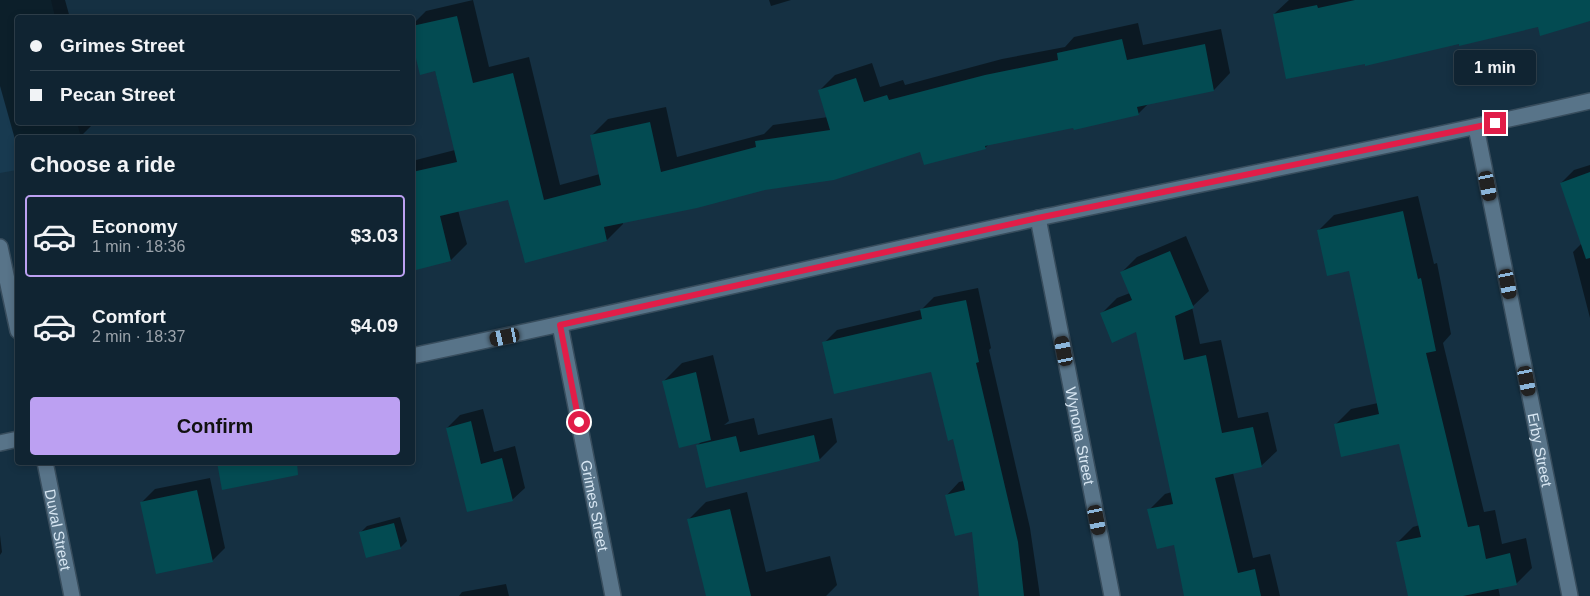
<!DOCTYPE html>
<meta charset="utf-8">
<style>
body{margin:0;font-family:Helvetica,sans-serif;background:#192c3a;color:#f1f3f6;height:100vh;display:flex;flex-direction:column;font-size:19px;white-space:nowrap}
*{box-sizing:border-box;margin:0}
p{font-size:16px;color:#9ca4ac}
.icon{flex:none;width:28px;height:28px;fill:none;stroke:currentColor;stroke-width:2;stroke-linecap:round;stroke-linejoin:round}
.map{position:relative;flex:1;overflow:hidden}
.side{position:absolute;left:15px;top:135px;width:400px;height:330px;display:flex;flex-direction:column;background:#102432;border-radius:5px;box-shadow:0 2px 8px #0003,0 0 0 1px #30414d}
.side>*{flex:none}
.banner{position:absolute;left:15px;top:15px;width:400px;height:110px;border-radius:5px;box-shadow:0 2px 8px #0003,0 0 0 1px #30414d;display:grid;align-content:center;height:110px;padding:0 15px;background:#102432}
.end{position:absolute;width:22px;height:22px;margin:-11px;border:6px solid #e11d48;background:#fff;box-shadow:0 0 0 2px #fff}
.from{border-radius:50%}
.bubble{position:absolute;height:35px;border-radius:5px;background:#102432;box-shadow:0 2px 8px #0003,0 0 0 1px #30414d;font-size:16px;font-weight:700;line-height:35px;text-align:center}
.car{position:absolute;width:15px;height:30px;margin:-15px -8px;border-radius:6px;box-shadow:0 0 4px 1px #0007;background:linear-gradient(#222 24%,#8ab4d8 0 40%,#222 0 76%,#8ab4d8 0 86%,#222 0)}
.banner b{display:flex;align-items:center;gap:18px;height:48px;font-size:19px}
.banner b+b{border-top:1px solid #30414d}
.banner i{width:12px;height:12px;background:#f1f3f6}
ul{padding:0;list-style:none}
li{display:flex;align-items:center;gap:15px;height:82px;margin:0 10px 8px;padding:0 5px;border:2px solid transparent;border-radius:5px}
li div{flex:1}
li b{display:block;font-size:19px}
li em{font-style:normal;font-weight:700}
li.active{border-color:#bca0f2}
li>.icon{width:45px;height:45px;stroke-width:1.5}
h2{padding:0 15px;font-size:22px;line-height:60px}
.action{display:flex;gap:10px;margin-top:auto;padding:10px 15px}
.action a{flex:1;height:58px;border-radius:5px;background:#bca0f2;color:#111;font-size:20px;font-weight:700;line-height:58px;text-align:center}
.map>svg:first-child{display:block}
.built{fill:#183a50}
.shadow{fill:#0007}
.building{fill:#034b52}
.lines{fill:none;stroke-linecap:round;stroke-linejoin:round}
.street-casing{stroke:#384d5d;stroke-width:18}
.street{stroke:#587489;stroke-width:15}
.route{stroke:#e11d48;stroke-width:6}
.labels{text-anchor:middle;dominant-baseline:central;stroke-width:5;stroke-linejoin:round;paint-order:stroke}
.street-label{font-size:15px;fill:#d7e6f2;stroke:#0b2637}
</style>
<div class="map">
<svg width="1590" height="596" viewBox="0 0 1590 596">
<rect width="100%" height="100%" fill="#153042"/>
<!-- built -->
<polygon class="built" points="0,0 51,0 55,17 18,18 18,122 77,123 81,137 18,138 17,170 0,173"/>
<!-- shadow -->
<g class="shadow">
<polygon points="0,0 65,0 70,18 18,18 18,122 95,122 80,137 18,138 18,150 0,86"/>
<polygon points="473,0 489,67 529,57 560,185 600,174 592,135 608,119 666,107 677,157 764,134 773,125 828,117 819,91 835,75 872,63 880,87 903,80 905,85 1002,59 1065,47 1074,37 1138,23 1143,45 1221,29 1230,73 1214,90 1149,103 1138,114 990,143 985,148 921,151 623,222 623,224 607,240 526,261 509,198 458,210 467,244 451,260 412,269 412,161 455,150 435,70 412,37 412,25 426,11"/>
<polygon points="769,0 791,0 771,6"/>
<polygon points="1289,0 1590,0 1590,20 1539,26 1460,42 1274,14"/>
<polygon points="1590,165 1590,318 1573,252 1582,243 1561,183 1574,170"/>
<polygon points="1418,196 1434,264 1437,263 1451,334 1443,343 1484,512 1495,510 1502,544 1526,538 1532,568 1516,584 1498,587 1500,596 1409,596 1397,543 1413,527 1420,525 1400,442 1335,425 1351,409 1378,403 1350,269 1318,231 1334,215"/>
<polygon points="1186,236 1209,291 1192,307 1200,344 1221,340 1238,418 1268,412 1277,451 1261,466 1233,473 1253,558 1270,554 1280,596 1186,596 1175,544 1149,510 1165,494 1172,492 1137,331 1102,313 1117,298 1130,293 1121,273 1137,257"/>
<polygon points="978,288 991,348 989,350 1030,528 1040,596 981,596 973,530 947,495 959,482 964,481 954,438 932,370 824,343 837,330 921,310 934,297"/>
<polygon points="713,355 729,421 724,425 754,418 758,435 832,418 837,442 819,460 707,487 698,445 702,441 664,381 682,363"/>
<polygon points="483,409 494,452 515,446 525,488 512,500 447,428 460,415"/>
<polygon points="210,478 225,548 212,561 142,502 155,489"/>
<polygon points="747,492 766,572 830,556 837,585 826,596 707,596 689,519 706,502"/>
<polygon points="400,517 407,541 400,548 361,532 367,526"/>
<polygon points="0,535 2,552 0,555"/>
<polygon points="506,584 509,596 459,596 462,592"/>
</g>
<!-- building -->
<g class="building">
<polygon points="1355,0 1590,0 1590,21 1540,36 1538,27 1459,46 1459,44 1365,66 1365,64 1286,79 1273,14 1317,5 1318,8"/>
<polygon points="457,16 473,83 513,73 544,200 601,185 590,135 650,122 661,172 756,147 755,141 830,130 818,90 856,78 864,102 887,95 889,100 985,75 1058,60 1057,53 1122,39 1127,60 1205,44 1214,91 1137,107 1139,115 1074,130 1073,128 985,146 986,149 924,165 920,152 834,180 765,190 697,208 604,227 607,241 525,263 508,200 440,216 451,261 412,271 412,172 457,162 435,71 420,75 412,42 412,26"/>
<polygon points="1590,172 1590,258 1586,259 1560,183"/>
<polygon points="1403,211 1418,279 1421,278 1436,351 1426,353 1468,527 1479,525 1486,559 1510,553 1517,585 1463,596 1408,596 1396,542 1421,537 1399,444 1341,457 1334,424 1379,414 1349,271 1327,276 1317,230"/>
<polygon points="1170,251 1194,308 1175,316 1184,360 1206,355 1222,433 1253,427 1262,467 1215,478 1238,573 1255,569 1261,596 1184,596 1174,545 1157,549 1147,509 1173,504 1136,332 1112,343 1100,313 1132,300 1120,272"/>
<polygon points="966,300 979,362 976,363 1018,542 1024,596 979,596 972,532 955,536 945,495 965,490 953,439 948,441 931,372 834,394 822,342 922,319 920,309"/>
<polygon points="696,372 711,440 679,448 662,381"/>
<polygon points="471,421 481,464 502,458 513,501 467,512 446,428"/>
<polygon points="814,435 820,461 706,488 696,445 736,436 740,452"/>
<polygon points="217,462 297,462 298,475 222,490"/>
<polygon points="197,490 213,562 156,574 140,502"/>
<polygon points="730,509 751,596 706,596 687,519"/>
<polygon points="394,523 401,549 366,558 359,532"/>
</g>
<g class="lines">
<defs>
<g id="street">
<path id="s1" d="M1476,127L1570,596"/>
<path id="s2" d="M1038,218L1112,596"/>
<polyline points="0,247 18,331"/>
<path id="s3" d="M560,325L613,596"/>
<path d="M412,356C622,312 830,263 1039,218C1223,179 1407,143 1590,101"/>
<polyline points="0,443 18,439"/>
<path id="s4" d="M45,462L72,596"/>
</g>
</defs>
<!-- street casing -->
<use href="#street" class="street-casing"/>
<!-- street -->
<use href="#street" class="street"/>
</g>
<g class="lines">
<!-- route -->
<polyline class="route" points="579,422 560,325 1038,218 1495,123"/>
</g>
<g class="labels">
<!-- street labels -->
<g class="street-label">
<text stroke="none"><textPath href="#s2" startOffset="222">Wynona Street</textPath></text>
<text stroke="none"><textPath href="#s1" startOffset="329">Erby Street</textPath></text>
<text stroke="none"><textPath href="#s3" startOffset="184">Grimes Street</textPath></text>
<text stroke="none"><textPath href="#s4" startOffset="69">Duval Street</textPath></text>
</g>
</g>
</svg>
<i class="end from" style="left:579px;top:422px"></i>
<i class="end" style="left:1495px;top:123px"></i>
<div class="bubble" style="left:1454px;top:50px;width:82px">1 min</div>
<i class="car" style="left:1488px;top:186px;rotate:169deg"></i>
<i class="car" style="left:1508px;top:284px;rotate:169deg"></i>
<i class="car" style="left:505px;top:337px;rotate:258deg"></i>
<i class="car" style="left:1064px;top:351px;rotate:349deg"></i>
<i class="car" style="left:1527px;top:381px;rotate:169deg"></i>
<i class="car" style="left:1097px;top:520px;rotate:169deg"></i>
<div class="banner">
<b><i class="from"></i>Grimes Street</b>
<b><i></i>Pecan Street</b>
</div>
<section class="side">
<h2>Choose a ride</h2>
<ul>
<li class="active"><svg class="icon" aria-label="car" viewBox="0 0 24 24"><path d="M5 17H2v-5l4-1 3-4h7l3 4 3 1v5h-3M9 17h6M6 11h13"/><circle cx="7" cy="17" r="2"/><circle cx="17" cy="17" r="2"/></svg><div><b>Economy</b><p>1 min · 18:36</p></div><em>$3.03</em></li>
<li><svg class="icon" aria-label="car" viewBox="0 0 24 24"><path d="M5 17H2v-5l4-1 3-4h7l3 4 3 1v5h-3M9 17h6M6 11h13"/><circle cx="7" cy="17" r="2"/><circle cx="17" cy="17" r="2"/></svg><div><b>Comfort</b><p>2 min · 18:37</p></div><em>$4.09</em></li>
</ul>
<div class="action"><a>Confirm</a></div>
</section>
</div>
